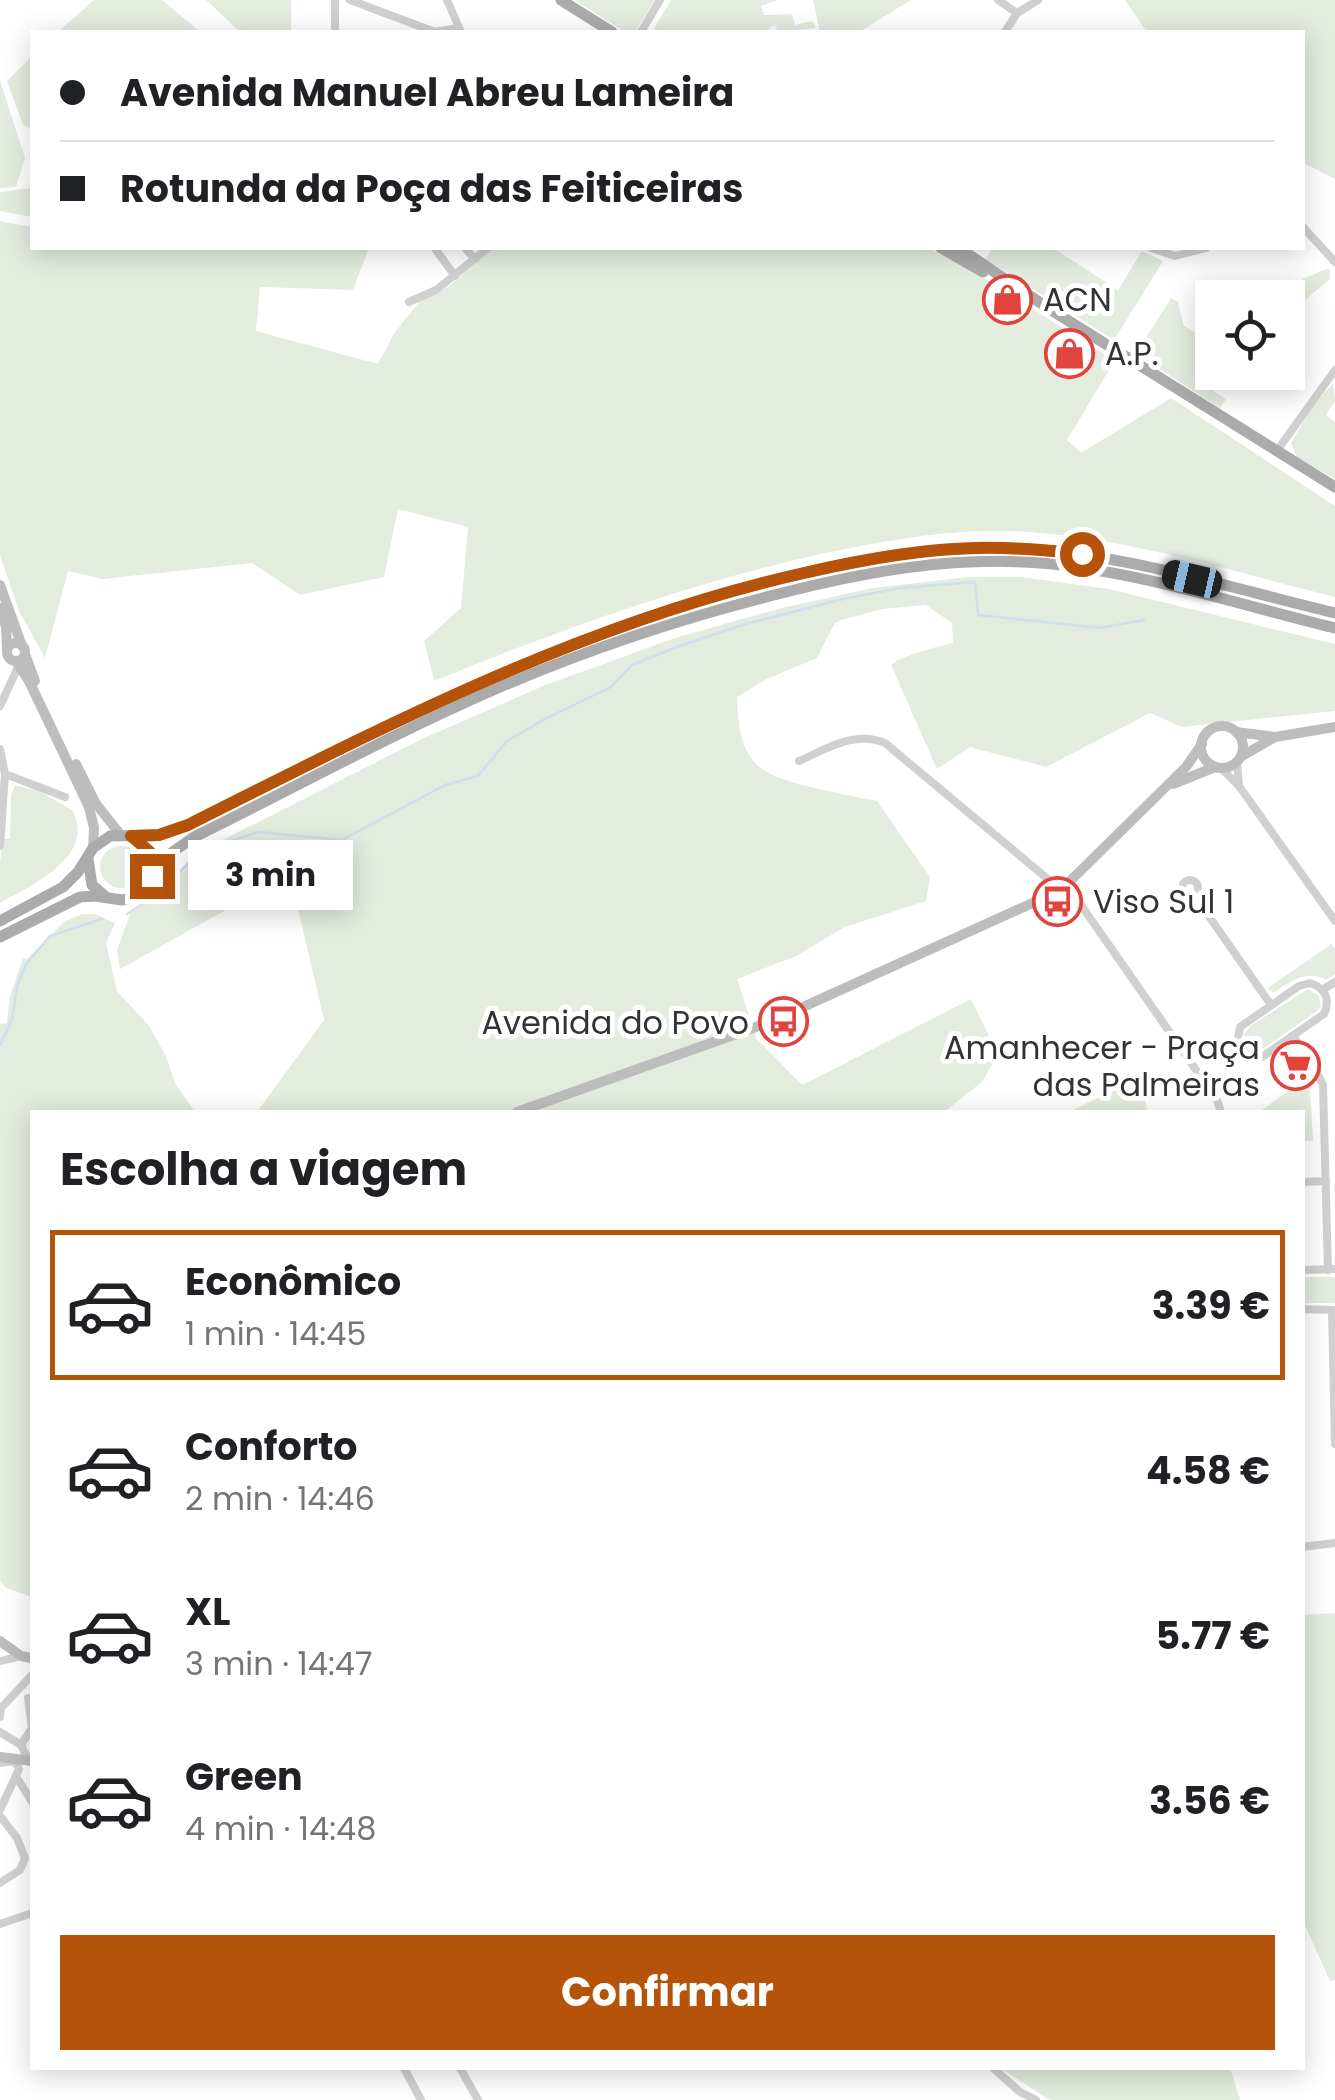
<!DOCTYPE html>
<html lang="pt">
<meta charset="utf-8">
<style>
body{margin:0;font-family:Poppins,sans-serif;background:#f2f2f2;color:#202124;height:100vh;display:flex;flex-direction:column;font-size:38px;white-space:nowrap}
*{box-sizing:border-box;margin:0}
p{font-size:32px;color:#757577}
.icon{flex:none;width:55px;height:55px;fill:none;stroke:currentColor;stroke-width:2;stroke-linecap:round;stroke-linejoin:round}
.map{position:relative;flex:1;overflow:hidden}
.sheet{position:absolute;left:30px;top:1110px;width:1275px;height:960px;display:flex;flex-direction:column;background:#fff;border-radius:0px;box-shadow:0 5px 25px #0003}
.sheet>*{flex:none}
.top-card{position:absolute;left:30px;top:30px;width:1275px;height:220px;border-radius:0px;box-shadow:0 5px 25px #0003;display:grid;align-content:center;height:220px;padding:0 30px;background:#fff}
.buttons{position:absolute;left:1195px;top:280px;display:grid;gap:20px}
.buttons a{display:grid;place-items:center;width:110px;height:110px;border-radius:0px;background:#fff;box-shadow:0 5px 25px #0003;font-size:50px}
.end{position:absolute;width:45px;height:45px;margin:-22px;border:12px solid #b45309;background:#fff;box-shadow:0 0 0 5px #fff}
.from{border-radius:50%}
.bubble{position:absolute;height:70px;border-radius:0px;background:#fff;box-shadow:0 5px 25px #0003;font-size:32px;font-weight:700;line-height:70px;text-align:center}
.car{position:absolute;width:30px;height:60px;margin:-30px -15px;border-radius:12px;box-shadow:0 0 8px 2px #0007;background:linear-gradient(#222 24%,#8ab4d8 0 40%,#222 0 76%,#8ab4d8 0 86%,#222 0)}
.top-card b{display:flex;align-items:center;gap:35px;height:95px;font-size:38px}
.top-card b+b{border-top:2px solid #e0e0e0}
.top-card i{width:25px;height:25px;background:#202124}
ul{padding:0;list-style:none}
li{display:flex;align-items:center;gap:30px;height:150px;margin:0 20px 15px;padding:0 10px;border:5px solid transparent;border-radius:0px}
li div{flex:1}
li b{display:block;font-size:38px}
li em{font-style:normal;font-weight:700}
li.active{border-color:#b45309}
li>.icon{width:90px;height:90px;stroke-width:1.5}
h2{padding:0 30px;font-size:45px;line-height:120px}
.primary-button{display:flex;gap:20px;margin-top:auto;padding:20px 30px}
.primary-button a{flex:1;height:115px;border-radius:0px;background:#b45309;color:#fff;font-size:40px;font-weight:700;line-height:115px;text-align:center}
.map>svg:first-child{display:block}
.green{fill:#e4ecdf}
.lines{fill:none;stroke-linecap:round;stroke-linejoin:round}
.stream{stroke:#d0deed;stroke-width:2.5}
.street{stroke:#d0d0d0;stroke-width:8}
.secondary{stroke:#bdbdbd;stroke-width:10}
.primary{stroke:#ababab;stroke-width:11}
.route{stroke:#b45309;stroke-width:12}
.labels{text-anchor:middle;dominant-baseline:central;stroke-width:10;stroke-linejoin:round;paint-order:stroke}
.poi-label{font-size:32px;fill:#333;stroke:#fff;text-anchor:start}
</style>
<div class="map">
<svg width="1335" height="2100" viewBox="0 0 1335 2100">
<rect width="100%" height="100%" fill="#fff"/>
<!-- green -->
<g class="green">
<polygon points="94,0 162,0 200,32 58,32"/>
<polygon points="206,0 291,0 291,32 240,32"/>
<polygon points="574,0 655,0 635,32 625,32"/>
<polygon points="671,0 777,0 761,6 764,15 792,14 795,25 812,21 816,28 778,32 775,25 769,28 771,32 652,32"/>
<polygon points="813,0 911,0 859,32 820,32"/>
<polygon points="1125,0 1335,0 1335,179 1303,163 1302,32 1147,32"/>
<polygon points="32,56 32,129 23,125 7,81"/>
<polygon points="0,80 25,158 16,187 0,188"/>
<polygon points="32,188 32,217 0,211 0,192"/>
<path d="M0,221L32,227V248H369L353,290L260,287L256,331L378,364L395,332L420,301L448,287L493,248H928L1000,287L1067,331L1048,362L1070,377L1091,346L1115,360L1067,440L1081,453L1171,398L1335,506V597C1230,571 1102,530 994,531C931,531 868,544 807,557C679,587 556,631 434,681L424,641L461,608L468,527L398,509L384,577L300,595L252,563L102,579L68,571L45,658L18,609L0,555Z"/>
<polygon points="993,248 1053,248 1118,290 1142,251 1163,261 1114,340 985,259"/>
<polygon points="1329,268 1330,279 1297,307 1281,293 1304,283 1302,279"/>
<polygon points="1171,298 1178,302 1184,326 1208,340 1212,338 1212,372 1231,373 1229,377 1223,374 1213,391 1226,399 1220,408 1136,354"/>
<polygon points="1333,383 1335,401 1326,415 1335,422 1335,479 1297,457 1291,443 1312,407"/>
<path d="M968,577H1021L1109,589L1335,644V711L1182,727L1150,713L1046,767L970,747L937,769L891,665C902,655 937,647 953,643L952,623L926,605L882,609L841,620L835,623L817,658L767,679L737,697C738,720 739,745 756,764C774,784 849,795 877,801L930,877L926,901L845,927L796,956L737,979L757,1039L802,1085L971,999L998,1054L982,1082L944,1112H257L324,1020L285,853L266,859L271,885L120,969L117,950L130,914L158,894L199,852L424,738L543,686L675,638L781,608L873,588Z"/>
<path d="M15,785L39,791L72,810C98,856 30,886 0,903V861L4,839H10L11,796Z"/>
<circle cx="121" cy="867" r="21"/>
<polygon points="82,914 95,914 115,923 106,943 117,991 149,1026 166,1056 175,1083 195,1112 32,1112 32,1597 6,1588 0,1580 0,1024 7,1023 10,996 23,958 27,959 65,921"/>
<path d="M1331,944L1335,949V974L1326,980C1305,969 1291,982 1273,993L1268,988Z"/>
<polygon points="1308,989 1319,996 1321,1007 1317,1011 1264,1048 1259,1051 1248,1047 1244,1035 1250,1026"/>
<polygon points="1302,1081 1307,1082 1310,1087 1313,1141 1303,1141 1302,1112 1259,1112"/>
<polygon points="1122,1086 1145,1095 1147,1112 1069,1112"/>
<polygon points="1302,1277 1335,1277 1335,1303 1303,1303"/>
<polygon points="1335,1613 1335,1980 1330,1981 1303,1921 1302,1615"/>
<polygon points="1000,2068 1230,2068 1240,2100 1050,2100"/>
</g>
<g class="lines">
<!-- stream -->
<g class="stream">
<polyline points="127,914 158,894 199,852 258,832 342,840 445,785 478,776 507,741 545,719 611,687 632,665 682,645 742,625 843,599 900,588 975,582 978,615 1099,628 1144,620"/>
<polyline points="0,1045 12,1020 17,987 26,964 50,936 102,919"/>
</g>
<!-- street -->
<g class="street">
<polyline points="350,0 435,32 458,28"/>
<polyline points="447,0 461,32"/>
<polyline points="998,0 1017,13"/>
<polyline points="335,32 335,0"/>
<polyline points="641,32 660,0"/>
<polyline points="1005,32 1017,13 1038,0"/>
<polyline points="1302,226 1335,262"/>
<polyline points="438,248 436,250 455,276"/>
<polyline points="465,248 475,259"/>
<polyline points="1151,248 1175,256 1206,248"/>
<polyline points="409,302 436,290 488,248"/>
<polyline points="1276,452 1335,370"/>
<polyline points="0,706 19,665"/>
<polyline points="0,749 5,774 0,846"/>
<path d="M799,761C826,749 855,730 885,743L1061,890"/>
<polyline points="1237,762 1239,786"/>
<polyline points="1221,768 1239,786 1335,921"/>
<polyline points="5,774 65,797"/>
<circle cx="1190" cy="888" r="8"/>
<polyline points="1067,885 1217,1100 1221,1112"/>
<polyline points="1194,895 1271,1005"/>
<path d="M1310,983C1325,988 1331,999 1324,1014L1262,1057L1248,1056L1237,1043L1240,1027L1299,986Z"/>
<polyline points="1322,990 1335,982"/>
<polyline points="1293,1036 1312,1062 1323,1085 1328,1270"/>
<polyline points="1302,1182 1326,1181"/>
<polyline points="1302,1270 1335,1269"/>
<polyline points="1302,1309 1333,1310"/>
<polyline points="1332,1310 1335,1444"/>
<polyline points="1302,1547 1335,1543"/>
<polyline points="0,1661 21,1656"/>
<polyline points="28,1698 32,1728 21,1745 29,1761"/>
<polyline points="0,1717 1,1708 32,1675"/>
<polyline points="0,1732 21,1745"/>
<polyline points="0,1763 15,1761 19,1769 0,1810"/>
<polyline points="17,1778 32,1802"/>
<polyline points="0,1816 17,1838 25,1858 20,1870 0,1883"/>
<polyline points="0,1924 32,1913"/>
<polyline points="404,2068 421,2100"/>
<polyline points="460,2068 478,2100"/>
<polyline points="993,2068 1020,2092 1036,2100"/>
</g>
<!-- secondary -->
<g class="secondary">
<polyline points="0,585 22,646"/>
<polyline points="0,608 6,627 7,648"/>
<circle cx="16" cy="652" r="9"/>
<polyline points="25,654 35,681"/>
<polyline points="16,661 29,681 89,807 94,828 93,848"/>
<circle cx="1222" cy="747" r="21"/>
<polyline points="1236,732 1275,737 1335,727"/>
<polyline points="1242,756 1275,737"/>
<polyline points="76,764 96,804 120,834"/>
<polyline points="1173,784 1215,767"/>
<polyline points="517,1112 770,1022 1061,890 1186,767 1202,744"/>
<polyline points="0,1641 21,1656 32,1658"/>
<polyline points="0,1757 32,1761"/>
</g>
<!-- primary -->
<g class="primary">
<polyline points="561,0 612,32"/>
<polyline points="941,248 983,272"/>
<polyline points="959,248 1048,308 1335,487"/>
<polyline points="135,838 150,852 153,872"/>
<polyline points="88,859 92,885 106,897"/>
<path d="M0,921L63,887L78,872L93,848L110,836L159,835L188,825C389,724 587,621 808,572C872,558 937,546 1002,548C1115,550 1226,587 1335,613"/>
<path d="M0,937L80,897L95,896L122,900L138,896L149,884L164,858L194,837C280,795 364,749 451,709C556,660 666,622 778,594C864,572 951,556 1040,563C1138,571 1240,605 1335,628"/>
</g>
</g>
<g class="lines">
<!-- route -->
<path class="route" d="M152,876L150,852L131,836L159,835L188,825C387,725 584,622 804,573C860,560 918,549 976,548C1011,547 1046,550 1082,554"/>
</g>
<!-- icons -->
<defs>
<symbol id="shop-ring" viewBox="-11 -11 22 22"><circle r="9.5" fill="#fff" stroke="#e1433e" stroke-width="1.5"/><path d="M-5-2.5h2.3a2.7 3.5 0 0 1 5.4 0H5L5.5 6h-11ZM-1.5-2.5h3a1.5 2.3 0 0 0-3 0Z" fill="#e1433e"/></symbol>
<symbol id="bus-ring" viewBox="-11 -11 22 22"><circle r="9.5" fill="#fff" stroke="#e1433e" stroke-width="1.5"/><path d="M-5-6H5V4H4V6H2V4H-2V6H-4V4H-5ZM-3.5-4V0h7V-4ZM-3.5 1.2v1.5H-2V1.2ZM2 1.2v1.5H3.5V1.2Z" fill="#e1433e"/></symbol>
<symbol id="supermarket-ring" viewBox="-11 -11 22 22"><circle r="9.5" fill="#fff" stroke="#e1433e" stroke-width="1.5"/><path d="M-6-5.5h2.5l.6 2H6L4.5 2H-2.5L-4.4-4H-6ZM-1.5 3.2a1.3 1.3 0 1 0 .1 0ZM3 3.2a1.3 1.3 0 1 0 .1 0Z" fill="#e1433e"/></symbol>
</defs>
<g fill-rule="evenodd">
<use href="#shop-ring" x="980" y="272" width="55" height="55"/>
<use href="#shop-ring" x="1042" y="326" width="55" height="55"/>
<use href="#bus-ring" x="1030" y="874" width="55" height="55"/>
<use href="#bus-ring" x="756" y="994" width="55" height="55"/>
<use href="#supermarket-ring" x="1268" y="1038" width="55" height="55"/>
</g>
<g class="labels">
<!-- poi labels -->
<g class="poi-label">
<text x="1043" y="299">ACN</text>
<text x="1105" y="353">A.P.</text>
<text x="1093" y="901">Viso Sul 1</text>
<text x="749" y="1022" text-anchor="end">Avenida do Povo</text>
<text x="1260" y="1047" text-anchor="end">Amanhecer - Praça<tspan x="1260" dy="37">das Palmeiras</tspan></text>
</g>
</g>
</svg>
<div class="buttons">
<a><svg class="icon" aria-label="locate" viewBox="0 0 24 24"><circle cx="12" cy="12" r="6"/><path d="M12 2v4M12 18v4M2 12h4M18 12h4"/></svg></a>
</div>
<i class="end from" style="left:1082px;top:554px"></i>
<i class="end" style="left:152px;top:876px"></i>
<div class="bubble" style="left:188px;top:840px;width:165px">3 min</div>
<i class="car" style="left:1192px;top:579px;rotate:283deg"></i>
<div class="top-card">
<b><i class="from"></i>Avenida Manuel Abreu Lameira</b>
<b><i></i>Rotunda da Poça das Feiticeiras</b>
</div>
<section class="sheet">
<h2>Escolha a viagem</h2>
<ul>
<li class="active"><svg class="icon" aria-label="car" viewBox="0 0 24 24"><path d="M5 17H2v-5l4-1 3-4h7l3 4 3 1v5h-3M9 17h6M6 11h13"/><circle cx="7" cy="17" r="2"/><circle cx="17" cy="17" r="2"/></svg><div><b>Econômico</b><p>1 min · 14:45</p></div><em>3.39 €</em></li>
<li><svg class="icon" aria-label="car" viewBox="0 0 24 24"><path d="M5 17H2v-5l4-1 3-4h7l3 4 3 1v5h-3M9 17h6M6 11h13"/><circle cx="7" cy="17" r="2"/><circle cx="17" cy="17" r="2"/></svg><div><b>Conforto</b><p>2 min · 14:46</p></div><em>4.58 €</em></li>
<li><svg class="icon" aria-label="car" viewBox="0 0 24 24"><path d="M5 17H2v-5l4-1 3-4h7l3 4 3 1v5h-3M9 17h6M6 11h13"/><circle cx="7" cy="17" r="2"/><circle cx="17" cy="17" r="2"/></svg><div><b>XL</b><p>3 min · 14:47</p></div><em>5.77 €</em></li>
<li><svg class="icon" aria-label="car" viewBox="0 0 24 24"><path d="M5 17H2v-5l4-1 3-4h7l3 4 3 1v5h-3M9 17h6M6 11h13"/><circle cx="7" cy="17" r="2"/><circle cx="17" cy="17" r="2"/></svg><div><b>Green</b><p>4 min · 14:48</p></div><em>3.56 €</em></li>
</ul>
<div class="primary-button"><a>Confirmar</a></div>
</section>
</div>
